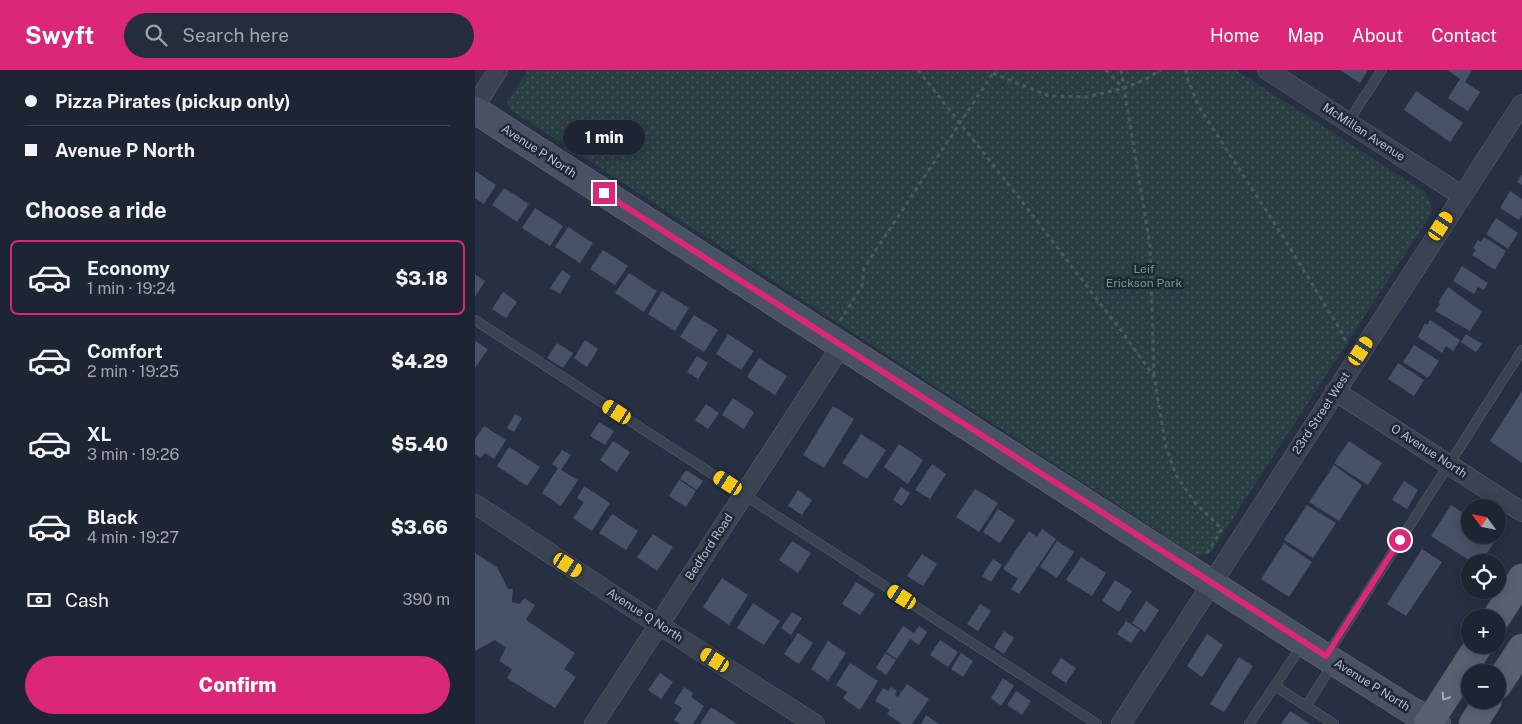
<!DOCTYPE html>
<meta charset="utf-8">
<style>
body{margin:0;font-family:"Public Sans",sans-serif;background:#252c3a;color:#f1f3f6;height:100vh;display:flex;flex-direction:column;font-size:19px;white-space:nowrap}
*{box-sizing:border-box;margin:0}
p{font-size:16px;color:#a0a4ac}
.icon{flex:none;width:28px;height:28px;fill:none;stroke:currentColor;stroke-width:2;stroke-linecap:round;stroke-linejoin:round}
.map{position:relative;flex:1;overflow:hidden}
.panel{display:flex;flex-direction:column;background:#1d2432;width:475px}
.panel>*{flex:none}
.top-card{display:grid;align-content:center;height:110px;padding:0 25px;background:#1d2432}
.needle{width:32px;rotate:303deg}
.fabs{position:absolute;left:986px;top:429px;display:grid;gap:10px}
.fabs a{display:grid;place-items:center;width:45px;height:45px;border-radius:50%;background:#1d2432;box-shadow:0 2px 12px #0003,0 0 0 1px #3b414d;font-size:25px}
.end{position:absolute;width:22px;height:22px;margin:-11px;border:6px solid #db2777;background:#fff;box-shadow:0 0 0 2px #fff}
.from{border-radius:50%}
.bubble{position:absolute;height:35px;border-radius:18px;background:#1d2432;box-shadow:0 2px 12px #0003,0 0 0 1px #3b414d;font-size:16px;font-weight:800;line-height:35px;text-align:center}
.car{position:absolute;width:15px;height:30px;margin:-15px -8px;border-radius:6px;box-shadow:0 0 4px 1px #0007;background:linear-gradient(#f5c518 24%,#345 0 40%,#f5c518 0 76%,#345 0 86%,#f5c518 0)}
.top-card b{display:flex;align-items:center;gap:18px;height:48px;font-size:19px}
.top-card b+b{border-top:1px solid #3b414d}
.top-card i{width:12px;height:12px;background:#f1f3f6}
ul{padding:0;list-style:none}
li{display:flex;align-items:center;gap:15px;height:75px;margin:0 10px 8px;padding:0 15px;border:2px solid transparent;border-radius:8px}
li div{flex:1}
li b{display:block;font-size:19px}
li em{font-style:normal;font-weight:800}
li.selected{border-color:#db2777}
li>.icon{width:45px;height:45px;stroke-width:1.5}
h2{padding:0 25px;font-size:22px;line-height:60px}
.pay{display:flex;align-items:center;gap:12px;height:55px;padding:0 25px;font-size:19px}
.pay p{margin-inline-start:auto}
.primary-button{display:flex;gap:10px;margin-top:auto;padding:10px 25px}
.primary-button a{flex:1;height:58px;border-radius:30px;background:#db2777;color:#fff;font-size:20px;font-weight:800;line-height:58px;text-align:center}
header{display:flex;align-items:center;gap:30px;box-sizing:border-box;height:70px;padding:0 25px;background:#db2777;color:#fff}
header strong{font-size:24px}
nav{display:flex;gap:28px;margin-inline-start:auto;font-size:18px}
.search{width:350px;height:45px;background:#252c3a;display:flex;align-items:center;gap:12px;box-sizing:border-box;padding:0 18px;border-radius:28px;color:#a0a4ac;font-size:19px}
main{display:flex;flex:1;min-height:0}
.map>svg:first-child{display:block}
.green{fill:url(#green-dots)}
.building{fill:#485266}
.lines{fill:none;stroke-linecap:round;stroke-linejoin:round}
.lane-casing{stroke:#59606f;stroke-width:10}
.street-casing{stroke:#59606f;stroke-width:20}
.secondary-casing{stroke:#59606f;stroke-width:28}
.primary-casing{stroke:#454b5b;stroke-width:29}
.path{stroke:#475a5f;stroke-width:3;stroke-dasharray:4 4;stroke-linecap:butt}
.lane{stroke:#3b4251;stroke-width:9}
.street{stroke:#3b4251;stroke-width:19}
.secondary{stroke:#495164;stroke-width:26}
.primary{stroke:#596171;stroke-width:28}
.oneway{stroke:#a5abb9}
.route{stroke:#db2777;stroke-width:6}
.labels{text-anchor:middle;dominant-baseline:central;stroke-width:5;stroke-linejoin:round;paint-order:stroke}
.street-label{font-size:12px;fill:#b8becb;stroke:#202737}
.park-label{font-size:12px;fill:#709c7d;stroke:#202737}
</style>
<header>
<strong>Swyft</strong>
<div class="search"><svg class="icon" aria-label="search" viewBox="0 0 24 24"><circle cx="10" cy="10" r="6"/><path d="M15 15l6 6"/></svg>Search here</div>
<nav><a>Home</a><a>Map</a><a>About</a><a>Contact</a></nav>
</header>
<main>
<section class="panel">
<div class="top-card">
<b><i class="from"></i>Pizza Pirates (pickup only)</b>
<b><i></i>Avenue P North</b>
</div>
<h2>Choose a ride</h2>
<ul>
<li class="selected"><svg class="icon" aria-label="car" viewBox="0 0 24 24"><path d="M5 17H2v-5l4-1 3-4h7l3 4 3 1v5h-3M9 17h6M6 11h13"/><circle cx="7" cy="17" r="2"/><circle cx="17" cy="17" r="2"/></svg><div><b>Economy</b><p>1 min · 19:24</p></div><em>$3.18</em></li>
<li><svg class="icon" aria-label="car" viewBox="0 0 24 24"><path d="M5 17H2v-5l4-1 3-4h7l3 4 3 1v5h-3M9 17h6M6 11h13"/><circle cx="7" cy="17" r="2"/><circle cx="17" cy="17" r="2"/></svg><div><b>Comfort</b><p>2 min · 19:25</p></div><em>$4.29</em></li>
<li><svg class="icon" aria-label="car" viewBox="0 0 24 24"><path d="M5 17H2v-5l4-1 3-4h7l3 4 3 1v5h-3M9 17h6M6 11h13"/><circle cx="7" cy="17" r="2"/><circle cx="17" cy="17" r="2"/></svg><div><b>XL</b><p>3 min · 19:26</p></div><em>$5.40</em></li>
<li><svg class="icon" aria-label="car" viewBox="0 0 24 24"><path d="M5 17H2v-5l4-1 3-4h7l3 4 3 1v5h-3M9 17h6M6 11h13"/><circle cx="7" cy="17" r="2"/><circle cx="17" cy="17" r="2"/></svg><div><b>Black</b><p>4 min · 19:27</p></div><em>$3.66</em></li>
</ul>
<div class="pay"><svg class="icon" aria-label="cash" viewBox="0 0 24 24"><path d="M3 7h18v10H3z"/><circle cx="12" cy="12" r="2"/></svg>Cash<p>390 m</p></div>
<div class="primary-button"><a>Confirm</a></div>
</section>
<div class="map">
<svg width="1047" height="654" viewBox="0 0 1047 654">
<defs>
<pattern id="green-dots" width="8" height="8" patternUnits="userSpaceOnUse" patternTransform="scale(1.25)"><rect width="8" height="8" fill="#293e43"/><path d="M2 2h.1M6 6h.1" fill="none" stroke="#46585d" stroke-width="1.8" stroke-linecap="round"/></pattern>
</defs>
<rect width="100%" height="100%" fill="#273042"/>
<!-- green -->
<polygon class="green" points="53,0 761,0 950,122 956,133 956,144 736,482 721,486 36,40 32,32"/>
<!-- building -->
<g class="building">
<polygon points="865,0 893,0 885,13"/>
<polygon points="972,0 997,0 990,12 1005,22 993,41 973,28 985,9"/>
<polygon points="941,21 988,53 975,72 929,40"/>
<polygon points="0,101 21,115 9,134 0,128"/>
<polygon points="1047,104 1047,115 1042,112"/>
<polygon points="29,118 54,134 42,152 17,135"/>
<polygon points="1035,121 1047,129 1047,145 1044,150 1025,138"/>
<polygon points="60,138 88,156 75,176 47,158"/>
<polygon points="1021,148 1043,163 1033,179 1011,164"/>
<polygon points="93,157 118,173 105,193 80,177"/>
<polygon points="1009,167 1031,181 1020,200 997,185 1001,180 998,178 1003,170 1006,172"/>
<polygon points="128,180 153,196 140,215 115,199"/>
<polygon points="987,196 1013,213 1009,220 1003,217 999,224 978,211"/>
<polygon points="87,200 96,206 85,224 75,218"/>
<polygon points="154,203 182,221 169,242 140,223"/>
<polygon points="0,204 10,211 0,227"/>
<polygon points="973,217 1007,242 995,261 960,241 965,234 963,233"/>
<polygon points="187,221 214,238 200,261 173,244"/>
<polygon points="28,222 42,232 31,248 17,239"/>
<polygon points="219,245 243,260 229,282 205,267"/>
<polygon points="955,250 985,270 978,281 971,276 967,283 943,267 950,253 952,255"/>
<polygon points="253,264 279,281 266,300 241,284"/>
<polygon points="991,264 1007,274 1001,282 986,272"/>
<polygon points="110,270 123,279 112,297 99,288"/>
<polygon points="0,271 13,279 0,298"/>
<polygon points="82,273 98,283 88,298 72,288"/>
<polygon points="939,275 964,291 953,308 928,292"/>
<polygon points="222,286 233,293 223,309 212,302"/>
<polygon points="284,288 312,306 300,325 272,307"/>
<polygon points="923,293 949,310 939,326 913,309"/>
<polygon points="1047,321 1047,393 1015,371"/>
<polygon points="258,328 279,342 269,359 247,345"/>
<polygon points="231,334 244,343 233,359 220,350"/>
<polygon points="358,336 379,349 349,398 328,385"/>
<polygon points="40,344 47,348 39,362 32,358"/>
<polygon points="124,352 139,361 130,375 115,366"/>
<polygon points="9,356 31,370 19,389 10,383 6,388 0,384 0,369"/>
<polygon points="386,364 411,380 392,409 367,393"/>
<polygon points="138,371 155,382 142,402 125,390"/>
<polygon points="874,371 907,393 893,415 859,393"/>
<polygon points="424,374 448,390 433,414 409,397"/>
<polygon points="34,377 65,397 52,416 22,396"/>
<polygon points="87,380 96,385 86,400 103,410 86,436 67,423 83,398 77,394"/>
<polygon points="457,394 471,404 455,429 440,420"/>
<polygon points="859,395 887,415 864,451 834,432"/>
<polygon points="211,400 228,411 222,420 205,409"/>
<polygon points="204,410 221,421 211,437 194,426"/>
<polygon points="929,411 943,420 932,439 917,430"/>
<polygon points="109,416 135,433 117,461 98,448 109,432 102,428"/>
<polygon points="426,417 435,423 427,436 418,430"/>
<polygon points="500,419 523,433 504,462 481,447"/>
<polygon points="323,420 337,430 327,445 313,436"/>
<polygon points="832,435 861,453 838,488 809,470"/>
<polygon points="976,435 995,447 995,465 1024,465 1006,492 997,492 956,466"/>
<polygon points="523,439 540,450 525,473 508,462"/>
<polygon points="137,444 163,461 151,480 124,463"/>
<polygon points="567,459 581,469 544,524 536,519 543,509 528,499 554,461 562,467"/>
<polygon points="178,464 198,477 182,501 162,487"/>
<polygon points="317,471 336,483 323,503 304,490"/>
<polygon points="582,471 599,482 582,508 565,497"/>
<polygon points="809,473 837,492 814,527 786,509"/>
<polygon points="947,479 967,492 931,546 912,534"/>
<polygon points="0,483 22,497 33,519 38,519 37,532 45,534 49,528 60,535 51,550 100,583 89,599 101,607 80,638 32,608 37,599 24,591 31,578 20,570 0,581"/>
<polygon points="447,484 462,494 448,516 432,506"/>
<polygon points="606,487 631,503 617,526 591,510"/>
<polygon points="518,489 527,495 516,512 507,506"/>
<polygon points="247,508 273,525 254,555 228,537"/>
<polygon points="640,510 657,521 644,542 627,531"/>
<polygon points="381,512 400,524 385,545 367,534"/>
<polygon points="671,531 684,540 670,562 657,553"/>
<polygon points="278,533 305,551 289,575 262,558"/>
<polygon points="505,534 516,541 503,561 492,554"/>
<polygon points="317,542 327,548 316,565 306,558"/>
<polygon points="651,551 665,560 656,573 642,564"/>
<polygon points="428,556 439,563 444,556 452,562 444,575 435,569 422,589 411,582"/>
<polygon points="529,561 539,568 529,584 519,577"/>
<polygon points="323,563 338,573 324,594 309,584"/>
<polygon points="732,564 748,575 727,607 712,596"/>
<polygon points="465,570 483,582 473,597 455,585"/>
<polygon points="353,571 371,583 353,611 336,599"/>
<polygon points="410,583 421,590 411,605 401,598"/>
<polygon points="486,583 498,591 488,607 476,599"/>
<polygon points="764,587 778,596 749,642 735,634"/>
<polygon points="586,588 601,598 591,613 576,603"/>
<polygon points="375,593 403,611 385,640 368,628 372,622 361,615"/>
<polygon points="185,603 198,612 186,629 173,620"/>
<polygon points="528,608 539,616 526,636 516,628"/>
<polygon points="432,614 454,629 437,654 427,654 412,644 415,640 400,631 408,618 413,621 416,617 422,621 420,625 423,627"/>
<polygon points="209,617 218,623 216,627 229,636 218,654 205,654 199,650 207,638 199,633"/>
<polygon points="541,621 556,631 547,645 532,635"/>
<polygon points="236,637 262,654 225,654"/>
<polygon points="815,641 835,654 806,654"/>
<polygon points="451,645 464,654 446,654"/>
</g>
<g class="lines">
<defs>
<g id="lane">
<polyline points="873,52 907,0"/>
<polyline points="0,250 622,654"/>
<polyline points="852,585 1047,280"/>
<polyline points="800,616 859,654"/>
<polyline points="831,636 858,594"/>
<polyline points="774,654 827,575"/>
</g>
<g id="street">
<polyline points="792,0 986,125"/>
<polyline points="0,36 23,0"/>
<polyline points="860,321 1047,442"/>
<polyline points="0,434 170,546 340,654"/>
<polyline points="119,654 366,276"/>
<path d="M646,654C780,448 912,240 1047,34"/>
</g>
<polyline id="secondary" points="0,40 829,573 937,641 962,654"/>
<g id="primary">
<polyline points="1021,548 1047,508"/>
<polyline points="1022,616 1047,578"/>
<polyline points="953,654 1004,575"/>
<polyline points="998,654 1013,630"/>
</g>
</defs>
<!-- lane casing -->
<use href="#lane" class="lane-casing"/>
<!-- street casing -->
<use href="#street" class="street-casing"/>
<!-- secondary casing -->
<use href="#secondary" class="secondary-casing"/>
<!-- primary casing -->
<use href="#primary" class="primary-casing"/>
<!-- path -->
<g class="path">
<polyline points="443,0 549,134 644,258 679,306 691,377 701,405 721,434 747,459 732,483 734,485"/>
<polyline points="631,0 648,18"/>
<polyline points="646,0 675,175 679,305"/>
<polyline points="711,0 711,5 724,37 807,165 869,266 871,274"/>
<polyline points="518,3 574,26 612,27 649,18 669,10 686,0"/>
<polyline points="365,251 387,216 389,198 520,0"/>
</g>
<!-- lane -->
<use href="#lane" class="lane"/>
<!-- street -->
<use href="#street" class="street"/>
<!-- secondary -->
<use href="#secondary" class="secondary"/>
<!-- primary -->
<use href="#primary" class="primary"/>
</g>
<!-- one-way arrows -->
<defs><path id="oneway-chevron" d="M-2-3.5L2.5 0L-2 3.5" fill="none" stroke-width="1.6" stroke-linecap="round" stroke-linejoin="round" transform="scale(1.25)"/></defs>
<use class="oneway" href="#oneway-chevron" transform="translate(970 627) rotate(123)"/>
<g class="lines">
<!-- route -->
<polyline class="route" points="129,123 851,586 925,470"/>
</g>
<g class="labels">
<!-- street labels -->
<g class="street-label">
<text transform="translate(889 62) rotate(33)">McMillan Avenue</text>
<text transform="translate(64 81) rotate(33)">Avenue P North</text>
<text transform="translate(846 343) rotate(-57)">23rd Street West</text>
<text transform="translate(954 381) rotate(33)">O Avenue North</text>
<text transform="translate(234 477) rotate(-57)">Bedford Road</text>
<text transform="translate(170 545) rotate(33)">Avenue Q North</text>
<text transform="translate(897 615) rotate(32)">Avenue P North</text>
</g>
<!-- park labels -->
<g class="park-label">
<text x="669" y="199">Leif<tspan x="669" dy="14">Erickson Park</tspan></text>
</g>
</g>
</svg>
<div class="fabs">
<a><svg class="needle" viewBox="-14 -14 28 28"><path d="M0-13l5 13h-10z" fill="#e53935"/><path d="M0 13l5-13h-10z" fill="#a0a4ac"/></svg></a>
<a><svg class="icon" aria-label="locate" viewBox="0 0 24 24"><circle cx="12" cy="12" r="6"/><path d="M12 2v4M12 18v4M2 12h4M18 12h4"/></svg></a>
<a>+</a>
<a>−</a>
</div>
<i class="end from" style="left:925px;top:470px"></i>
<i class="end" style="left:129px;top:123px"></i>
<div class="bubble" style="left:88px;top:50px;width:82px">1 min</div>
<i class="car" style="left:966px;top:156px;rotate:33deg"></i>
<i class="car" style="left:886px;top:281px;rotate:33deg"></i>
<i class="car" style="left:142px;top:342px;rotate:303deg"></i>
<i class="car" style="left:253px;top:413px;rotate:303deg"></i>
<i class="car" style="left:93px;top:495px;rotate:123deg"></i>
<i class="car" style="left:427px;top:527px;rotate:303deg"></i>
<i class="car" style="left:240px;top:590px;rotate:302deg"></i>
</div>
</main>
